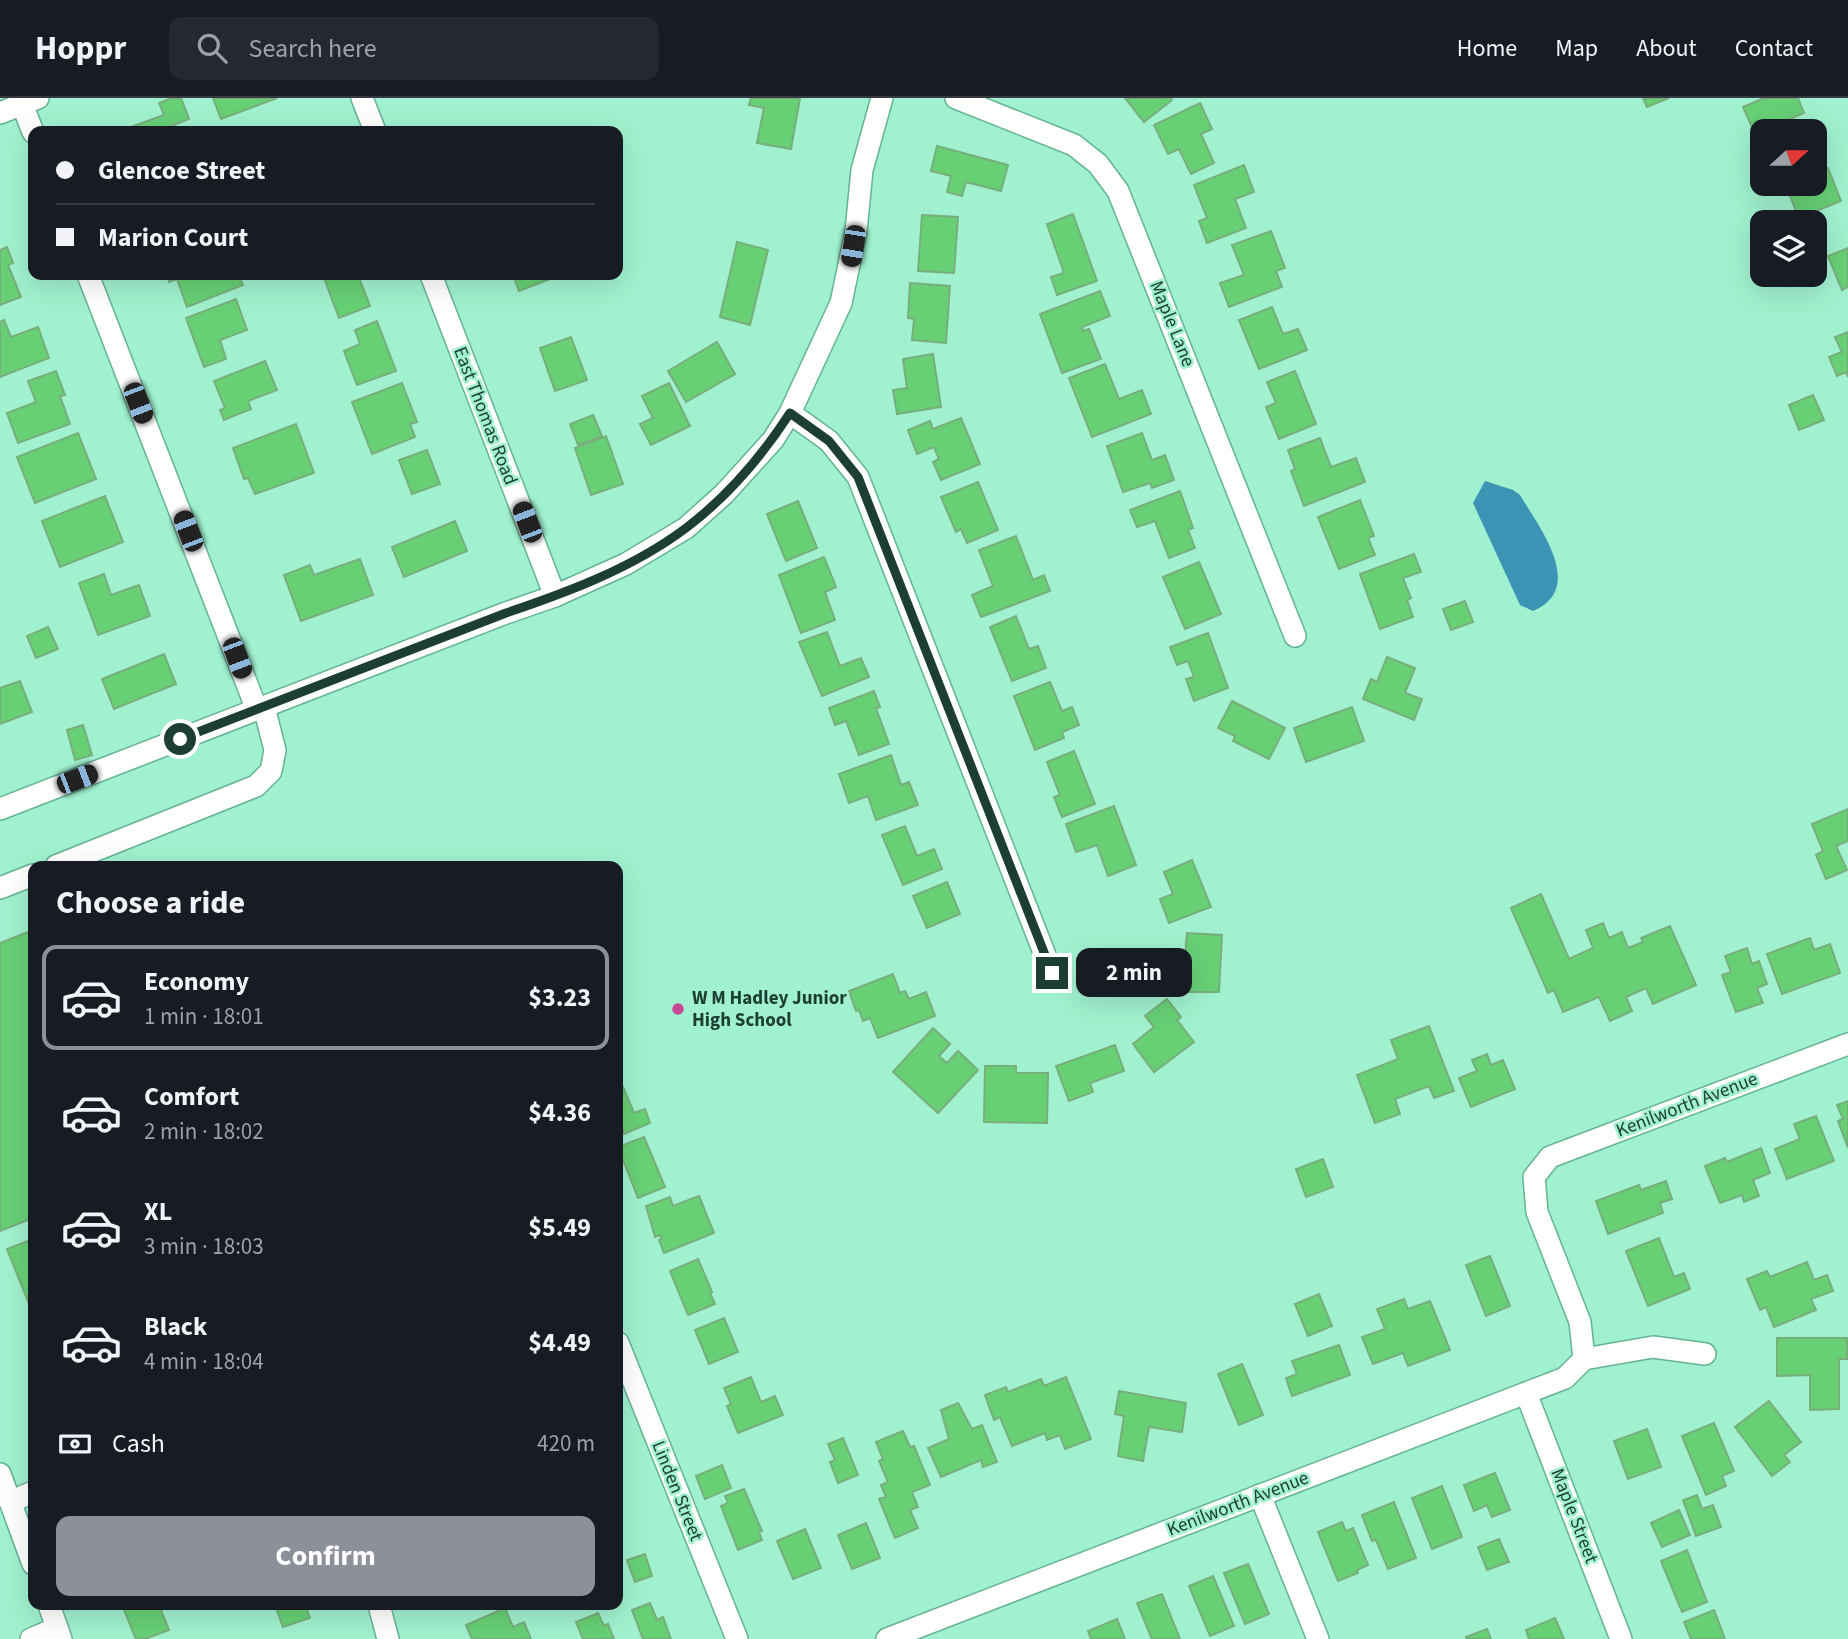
<!DOCTYPE html>
<meta charset="utf-8">
<style>
body{margin:0;font-family:"Source Sans 3",sans-serif;background:#242831;color:#f1f3f6;height:100vh;display:flex;flex-direction:column;font-size:26px;white-space:nowrap}
*{box-sizing:border-box;margin:0}
p{font-size:23px;color:#9ea1a6}
.icon{flex:none;width:38px;height:38px;fill:none;stroke:currentColor;stroke-width:2;stroke-linecap:round;stroke-linejoin:round}
.map{position:relative;flex:1;overflow:hidden}
.side{position:absolute;left:28px;top:763px;width:595px;height:749px;display:flex;flex-direction:column;background:#171b24;border-radius:14px;box-shadow:0 7px 28px #0002}
.side>*{flex:none}
.hud{position:absolute;left:28px;top:28px;width:595px;height:154px;border-radius:14px;box-shadow:0 7px 28px #0002;display:grid;align-content:center;height:154px;padding:0 28px;background:#171b24}
.needle{width:46px;rotate:69deg}
.buttons{position:absolute;left:1750px;top:21px;display:grid;gap:14px}
.buttons a{display:grid;place-items:center;width:77px;height:77px;border-radius:14px;background:#171b24;box-shadow:0 7px 28px #0002;font-size:35px}
.end{position:absolute;width:32px;height:32px;margin:-16px;border:9px solid #1d3e32;background:#fff;box-shadow:0 0 0 4px #fff}
.from{border-radius:50%}
.bubble{position:absolute;height:49px;border-radius:14px;background:#171b24;box-shadow:0 7px 28px #0002;font-size:23px;font-weight:700;line-height:49px;text-align:center}
.car{position:absolute;width:21px;height:42px;margin:-21px -10px;border-radius:9px;box-shadow:0 0 5px 2px #0007;background:linear-gradient(#222 24%,#8ab4d8 0 40%,#222 0 76%,#8ab4d8 0 86%,#222 0)}
.hud b{display:flex;align-items:center;gap:24px;height:66px;font-size:26px}
.hud b+b{border-top:2px solid #363941}
.hud i{width:18px;height:18px;background:#f1f3f6}
ul{padding:0;list-style:none}
li{display:flex;align-items:center;gap:21px;height:105px;margin:0 14px 10px;padding:0 14px;border:4px solid transparent;border-radius:14px}
li div{flex:1}
li b{display:block;font-size:26px}
li em{font-style:normal;font-weight:700}
li.on{border-color:#8c9099}
li>.icon{width:63px;height:63px;stroke-width:1.5}
h2{padding:0 28px;font-size:32px;line-height:84px}
.pay{display:flex;align-items:center;gap:18px;height:77px;padding:0 28px;font-size:26px}
.pay p{margin-inline-start:auto}
.primary-button{display:flex;gap:14px;margin-top:auto;padding:14px 28px}
.primary-button a{flex:1;height:80px;border-radius:14px;background:#8c9099;color:#fff;font-size:28px;font-weight:700;line-height:80px;text-align:center}
header{display:flex;align-items:center;gap:42px;box-sizing:border-box;height:98px;padding:0 35px;background:#171b24;border-bottom:2px solid #363941}
header strong{font-size:33px}
nav{display:flex;gap:38px;margin-inline-start:auto;font-size:24px}
.search{width:490px;height:63px;background:#242831;display:flex;align-items:center;gap:18px;box-sizing:border-box;padding:0 24px;border-radius:14px;color:#9ea1a6;font-size:26px}
.map>svg:first-child{display:block}
.water{fill:#3c94b5}
.building{fill:#67d075;stroke:#78ae7c;stroke-width:2}
.lines{fill:none;stroke-linecap:round;stroke-linejoin:round}
.minor-casing{stroke:#64b394;stroke-width:24}
.minor{stroke:#fff;stroke-width:21}
.route{stroke:#1d3e32;stroke-width:9}
.poi-dot{fill:#c74895;stroke:#a0f1cf;stroke-width:2.5}
.labels{text-anchor:middle;dominant-baseline:central;stroke-width:5;stroke-linejoin:round;paint-order:stroke}
.street-label{font-size:19px;fill:#1d3e32;stroke:#a0f1cf}
.poi-label{font-size:19px;font-weight:bold;fill:#1d3e32;stroke:#a0f1cf;text-anchor:start}
</style>
<header>
<strong>Hoppr</strong>
<div class="search"><svg class="icon" aria-label="search" viewBox="0 0 24 24"><circle cx="10" cy="10" r="6"/><path d="M15 15l6 6"/></svg>Search here</div>
<nav><a>Home</a><a>Map</a><a>About</a><a>Contact</a></nav>
</header>
<div class="map">
<svg width="1848" height="1541" viewBox="0 0 1848 1541">
<rect width="100%" height="100%" fill="#a0f1cf"/>
<!-- water -->
<path class="water" d="M1485,383L1513,392L1520,397C1539,429 1587,490 1533,513L1520,507L1473,405Z"/>
<!-- building -->
<g class="building">
<polygon points="172,0 181,0 189,21 171,28 173,33 120,33 164,17 159,5"/>
<polygon points="213,0 277,0 221,21"/>
<polygon points="751,0 800,0 791,51 757,45 764,10 749,7"/>
<polygon points="1125,0 1171,0 1172,2 1144,24"/>
<polygon points="1643,0 1669,0 1647,9"/>
<polygon points="1764,0 1798,0 1804,15 1755,36 1743,9"/>
<polygon points="1200,5 1212,31 1201,36 1214,65 1191,76 1179,51 1168,56 1154,27"/>
<polygon points="937,48 1008,67 1001,93 966,84 962,98 947,94 951,78 931,73"/>
<polygon points="1244,67 1254,94 1235,101 1246,130 1207,145 1199,123 1207,120 1194,87"/>
<polygon points="1828,70 1841,103 1799,120 1785,86 1815,86 1815,75"/>
<polygon points="1073,116 1097,183 1057,197 1051,179 1064,175 1047,126"/>
<polygon points="922,117 958,119 954,175 918,173"/>
<polygon points="1271,133 1285,170 1276,173 1282,189 1229,209 1220,185 1244,177 1232,147"/>
<polygon points="737,144 768,152 750,227 720,219"/>
<polygon points="7,149 13,165 8,167 21,199 0,207 0,152"/>
<polygon points="1848,150 1848,189 1842,192 1828,158"/>
<polygon points="167,177 239,177 243,187 187,209 177,181 169,184"/>
<polygon points="323,177 358,177 370,208 339,220"/>
<polygon points="513,177 551,177 553,180 519,193"/>
<polygon points="910,185 950,188 946,245 912,242 914,221 908,220"/>
<polygon points="1100,193 1110,218 1082,229 1083,233 1089,231 1101,261 1062,275 1040,216"/>
<polygon points="236,201 247,232 220,242 226,261 204,269 186,220"/>
<polygon points="1272,209 1283,236 1298,231 1307,252 1259,271 1239,222"/>
<polygon points="4,222 11,239 38,229 49,260 0,279 0,224"/>
<polygon points="377,223 396,273 357,287 344,253 360,246 355,232"/>
<polygon points="1848,234 1848,279 1846,274 1837,278 1829,259 1842,254 1835,239"/>
<polygon points="571,239 587,282 555,293 540,250"/>
<polygon points="717,244 735,276 686,304 668,273"/>
<polygon points="933,256 941,309 897,316 893,292 907,290 903,261"/>
<polygon points="265,263 277,292 248,303 251,311 224,322 220,312 225,310 214,283"/>
<polygon points="1105,266 1119,301 1142,292 1151,316 1092,339 1069,280"/>
<polygon points="56,273 65,297 60,298 70,326 18,345 7,315 36,304 28,283"/>
<polygon points="1295,273 1316,326 1279,341 1266,309 1276,305 1267,284"/>
<polygon points="402,285 417,324 410,326 415,339 372,356 352,304"/>
<polygon points="669,285 690,328 651,347 640,326 653,320 642,298"/>
<polygon points="1813,297 1824,322 1799,332 1789,307"/>
<polygon points="593,317 602,338 578,347 570,326"/>
<polygon points="961,320 980,366 941,382 933,364 939,361 934,349 917,356 908,332 930,323 933,331"/>
<polygon points="296,326 314,375 255,396 248,380 244,381 233,350"/>
<polygon points="78,335 96,381 35,405 17,359"/>
<polygon points="1142,335 1152,362 1165,357 1174,382 1152,390 1150,385 1123,394 1107,348"/>
<polygon points="606,338 623,386 591,397 575,350"/>
<polygon points="1320,340 1331,369 1356,360 1365,384 1304,408 1291,373 1295,371 1288,352"/>
<polygon points="427,352 440,386 412,396 399,362"/>
<polygon points="978,384 998,432 967,445 961,431 956,434 941,399"/>
<polygon points="1180,393 1193,430 1188,432 1195,450 1169,460 1155,423 1137,429 1130,412"/>
<polygon points="105,398 123,444 60,469 42,423"/>
<polygon points="1360,402 1374,438 1368,440 1375,457 1339,471 1318,419"/>
<polygon points="798,403 817,450 786,463 767,416"/>
<polygon points="455,423 467,453 404,479 392,449"/>
<polygon points="1016,438 1033,482 1044,477 1050,493 981,519 972,497 993,488 979,452"/>
<polygon points="1414,456 1421,474 1403,480 1411,500 1407,502 1413,519 1380,531 1360,476"/>
<polygon points="824,459 836,489 825,494 835,522 801,535 779,477"/>
<polygon points="360,461 373,497 301,523 284,477 310,467 314,477"/>
<polygon points="1199,464 1221,516 1185,531 1163,479"/>
<polygon points="104,476 111,497 139,487 150,518 98,537 79,485"/>
<polygon points="1465,503 1473,524 1451,532 1443,511"/>
<polygon points="1016,518 1029,551 1038,548 1046,570 1012,583 990,529"/>
<polygon points="48,529 58,551 36,560 27,538"/>
<polygon points="827,534 840,568 861,560 869,579 822,598 799,544"/>
<polygon points="1208,535 1228,590 1194,603 1186,581 1194,579 1188,563 1177,567 1170,549"/>
<polygon points="164,556 176,586 114,611 102,581"/>
<polygon points="1387,559 1415,570 1405,595 1422,601 1414,622 1363,601 1371,581 1377,584"/>
<polygon points="20,583 32,614 0,626 0,590"/>
<polygon points="1050,584 1062,613 1072,609 1079,627 1062,634 1064,640 1035,652 1014,598"/>
<polygon points="874,593 880,609 876,610 889,646 859,657 846,623 835,627 829,610"/>
<polygon points="1232,603 1285,630 1269,661 1233,643 1235,638 1218,630"/>
<polygon points="1352,609 1364,643 1306,664 1294,630"/>
<polygon points="83,627 92,657 75,662 67,632"/>
<polygon points="1074,653 1095,706 1062,719 1054,699 1060,697 1047,664"/>
<polygon points="891,657 901,687 909,684 918,707 876,722 868,698 849,705 839,676"/>
<polygon points="1114,708 1136,767 1108,778 1097,747 1076,754 1066,726"/>
<polygon points="1848,711 1848,743 1836,748 1847,772 1826,781 1816,757 1823,753 1812,726"/>
<polygon points="905,728 917,758 934,751 942,771 903,787 882,737"/>
<polygon points="1192,762 1211,809 1169,825 1160,801 1173,796 1164,774"/>
<polygon points="947,784 960,816 927,830 913,798"/>
<polygon points="1541,796 1569,861 1593,850 1586,832 1603,825 1609,840 1622,834 1628,850 1643,844 1641,840 1670,828 1696,887 1653,906 1646,890 1626,899 1632,913 1610,923 1599,899 1563,914 1554,892 1548,895 1511,810"/>
<polygon points="33,832 33,1120 0,1133 0,845"/>
<polygon points="1187,835 1222,837 1219,894 1182,894"/>
<polygon points="1810,840 1814,852 1830,846 1840,875 1782,896 1767,856"/>
<polygon points="1747,850 1752,866 1759,863 1767,886 1757,890 1763,905 1736,914 1722,877 1731,874 1725,858"/>
<polygon points="893,876 900,895 905,893 909,901 926,894 935,918 878,940 870,920 863,923 859,912 856,913 849,893"/>
<polygon points="1167,901 1181,919 1177,922 1194,944 1154,974 1133,946 1154,929 1145,918"/>
<polygon points="1429,928 1454,993 1434,1000 1429,988 1395,1001 1400,1016 1375,1025 1357,977 1398,961 1391,942"/>
<polygon points="933,930 950,946 939,958 947,965 958,953 978,972 938,1015 893,974"/>
<polygon points="1115,947 1124,973 1090,985 1093,994 1069,1003 1056,968"/>
<polygon points="1487,956 1491,967 1503,962 1515,991 1471,1009 1459,980 1477,973 1472,962"/>
<polygon points="985,968 1016,968 1016,975 1048,975 1047,1025 984,1024"/>
<polygon points="623,989 634,1015 645,1011 650,1025 624,1036 621,1026 618,1027 618,991"/>
<polygon points="1848,1003 1848,1050 1838,1023 1843,1021 1837,1007"/>
<polygon points="1816,1018 1834,1063 1787,1081 1775,1051 1800,1041 1794,1026"/>
<polygon points="644,1039 665,1089 638,1100 618,1049"/>
<polygon points="1761,1050 1770,1075 1753,1082 1759,1098 1744,1104 1742,1097 1720,1105 1705,1068 1725,1060 1727,1064"/>
<polygon points="1323,1061 1333,1089 1306,1099 1296,1071"/>
<polygon points="1666,1083 1672,1101 1660,1105 1663,1115 1608,1136 1596,1103 1639,1087 1641,1092"/>
<polygon points="699,1098 714,1135 664,1155 659,1142 662,1141 660,1137 655,1139 646,1108 670,1099 673,1108"/>
<polygon points="1659,1140 1674,1179 1684,1175 1690,1191 1648,1208 1626,1153"/>
<polygon points="33,1141 33,1216 7,1151"/>
<polygon points="1490,1158 1510,1208 1486,1218 1466,1167"/>
<polygon points="698,1161 712,1194 710,1195 715,1206 688,1217 670,1173"/>
<polygon points="1807,1164 1814,1182 1827,1177 1833,1193 1811,1201 1816,1212 1774,1229 1766,1209 1760,1212 1747,1181 1767,1173 1770,1179"/>
<polygon points="1319,1196 1332,1228 1308,1238 1295,1206"/>
<polygon points="1404,1201 1408,1211 1430,1203 1450,1252 1408,1268 1403,1255 1373,1266 1362,1239 1385,1231 1377,1211"/>
<polygon points="724,1220 738,1254 709,1266 695,1232"/>
<polygon points="1777,1240 1847,1240 1847,1261 1839,1261 1839,1311 1810,1312 1810,1277 1777,1278"/>
<polygon points="1339,1247 1350,1277 1292,1298 1286,1280 1297,1276 1292,1263"/>
<polygon points="1242,1266 1263,1317 1239,1327 1218,1276"/>
<polygon points="751,1279 761,1304 775,1298 783,1317 738,1335 727,1308 731,1306 724,1290"/>
<polygon points="1066,1279 1091,1341 1065,1351 1060,1337 1047,1342 1045,1335 1012,1348 1000,1319 994,1322 985,1297 1006,1289 1008,1294 1041,1281 1044,1288"/>
<polygon points="1119,1293 1186,1305 1182,1334 1149,1329 1143,1363 1118,1358 1124,1318 1115,1316"/>
<polygon points="1769,1303 1801,1344 1784,1357 1790,1364 1772,1378 1735,1329"/>
<polygon points="958,1305 972,1331 982,1327 997,1364 983,1369 981,1362 941,1379 928,1350 949,1341 941,1312"/>
<polygon points="1714,1325 1734,1373 1722,1378 1726,1388 1706,1397 1682,1338"/>
<polygon points="1647,1331 1661,1369 1628,1381 1614,1343"/>
<polygon points="903,1333 910,1349 914,1348 930,1387 912,1394 918,1409 910,1412 918,1430 895,1440 879,1401 886,1399 881,1387 888,1384 879,1363 883,1361 876,1344"/>
<polygon points="843,1340 858,1377 838,1385 830,1364 835,1362 828,1346"/>
<polygon points="722,1367 731,1390 705,1401 696,1378"/>
<polygon points="1495,1375 1510,1412 1492,1419 1487,1407 1474,1413 1464,1387"/>
<polygon points="1442,1388 1462,1439 1432,1451 1412,1400"/>
<polygon points="744,1391 762,1433 759,1434 762,1442 738,1452 721,1408 728,1405 725,1398"/>
<polygon points="1697,1397 1702,1411 1713,1407 1721,1429 1696,1438 1683,1402"/>
<polygon points="1394,1404 1416,1460 1388,1471 1376,1442 1372,1443 1362,1417"/>
<polygon points="1679,1412 1690,1437 1662,1449 1651,1425"/>
<polygon points="1342,1424 1346,1433 1353,1430 1368,1467 1357,1472 1358,1475 1338,1483 1318,1434"/>
<polygon points="866,1425 880,1460 852,1471 838,1437"/>
<polygon points="805,1431 821,1470 793,1481 777,1443"/>
<polygon points="1499,1441 1509,1464 1487,1472 1478,1449"/>
<polygon points="1687,1452 1707,1504 1682,1514 1661,1463"/>
<polygon points="645,1456 652,1478 635,1484 627,1462"/>
<polygon points="1248,1466 1269,1516 1245,1526 1224,1475"/>
<polygon points="1213,1478 1234,1528 1210,1538 1189,1488"/>
<polygon points="1162,1496 1180,1541 1152,1541 1137,1505"/>
<polygon points="650,1505 657,1522 663,1519 671,1541 643,1541 632,1512"/>
<polygon points="122,1507 174,1507 161,1512 169,1532 145,1541 136,1541"/>
<polygon points="275,1507 305,1507 310,1520 283,1529"/>
<polygon points="505,1510 513,1529 524,1524 531,1541 472,1541 466,1527"/>
<polygon points="1714,1512 1725,1541 1691,1541 1684,1524"/>
<polygon points="598,1515 604,1528 608,1526 614,1541 583,1541 576,1524"/>
<polygon points="1555,1520 1564,1541 1529,1541 1526,1532"/>
<polygon points="1117,1521 1125,1541 1091,1541 1088,1533"/>
<polygon points="1487,1531 1491,1541 1466,1541 1466,1539"/>
</g>
<g class="lines">
<defs>
<g id="minor">
<polyline points="362,0 375,33"/>
<polyline points="956,0 1074,47 1098,66 1118,93 1295,538"/>
<polyline points="22,6 33,34"/>
<polyline points="0,15 38,0"/>
<polyline points="88,177 257,612"/>
<polyline points="431,177 555,498"/>
<polyline points="790,315 829,343 858,379 1052,875"/>
<polyline points="0,711 506,515 555,498 626,466 686,430 724,396 773,342 790,315 841,205 856,133 862,72 882,0"/>
<polyline points="56,768 256,688 271,673 275,652 264,609"/>
<polyline points="0,790 33,777"/>
<polyline points="618,1245 737,1541"/>
<polyline points="1584,1261 1580,1224 1537,1114 1534,1079 1550,1059 1848,946"/>
<polyline points="1584,1261 1653,1249 1705,1256"/>
<polyline points="1526,1295 1621,1541"/>
<polyline points="0,1376 33,1466"/>
<polyline points="1260,1397 1318,1541"/>
<polyline points="10,1404 33,1394"/>
<polyline points="49,1507 61,1541"/>
<polyline points="379,1507 388,1541"/>
<polyline points="31,1541 57,1530"/>
<polyline points="887,1541 1565,1280 1584,1261"/>
</g>
</defs>
<!-- minor casing -->
<use href="#minor" class="minor-casing"/>
<!-- minor -->
<use href="#minor" class="minor"/>
</g>
<g class="lines">
<!-- route -->
<path class="route" d="M180,641L506,515C568,494 633,470 686,430C727,399 762,358 790,315L829,343L858,379L1052,875"/>
</g>
<!-- markers -->
<circle class="poi-dot" cx="678" cy="911" r="7"/>
<g class="labels">
<!-- street labels -->
<g class="street-label">
<text transform="translate(1172 226) rotate(68)">Maple Lane</text>
<text transform="translate(485 318) rotate(69)">East Thomas Road</text>
<text transform="translate(1687 1007) rotate(-21)">Kenilworth Avenue</text>
<text transform="translate(677 1393) rotate(68)">Linden Street</text>
<text transform="translate(1238 1406) rotate(-21)">Kenilworth Avenue</text>
<text transform="translate(1574 1418) rotate(69)">Maple Street</text>
</g>
<!-- poi labels -->
<g class="poi-label">
<text x="692" y="900">W M Hadley Junior<tspan x="692" dy="22">High School</tspan></text>
</g>
</g>
</svg>
<div class="buttons">
<a><svg class="needle" viewBox="-14 -14 28 28"><path d="M0-13l5 13h-10z" fill="#e53935"/><path d="M0 13l5-13h-10z" fill="#9ea1a6"/></svg></a>
<a><svg class="icon" aria-label="layers" viewBox="0 0 24 24"><path d="M12 4l9 5-9 5-9-5zM3 14l9 5 9-5"/></svg></a>
</div>
<i class="end from" style="left:180px;top:641px"></i>
<i class="end" style="left:1052px;top:875px"></i>
<div class="bubble" style="left:1076px;top:850px;width:116px">2 min</div>
<i class="car" style="left:853px;top:148px;rotate:189deg"></i>
<i class="car" style="left:138px;top:305px;rotate:159deg"></i>
<i class="car" style="left:527px;top:424px;rotate:339deg"></i>
<i class="car" style="left:188px;top:433px;rotate:339deg"></i>
<i class="car" style="left:237px;top:560px;rotate:159deg"></i>
<i class="car" style="left:77px;top:681px;rotate:69deg"></i>
<div class="hud">
<b><i class="from"></i>Glencoe Street</b>
<b><i></i>Marion Court</b>
</div>
<section class="side">
<h2>Choose a ride</h2>
<ul>
<li class="on"><svg class="icon" aria-label="car" viewBox="0 0 24 24"><path d="M5 17H2v-5l4-1 3-4h7l3 4 3 1v5h-3M9 17h6M6 11h13"/><circle cx="7" cy="17" r="2"/><circle cx="17" cy="17" r="2"/></svg><div><b>Economy</b><p>1 min · 18:01</p></div><em>$3.23</em></li>
<li><svg class="icon" aria-label="car" viewBox="0 0 24 24"><path d="M5 17H2v-5l4-1 3-4h7l3 4 3 1v5h-3M9 17h6M6 11h13"/><circle cx="7" cy="17" r="2"/><circle cx="17" cy="17" r="2"/></svg><div><b>Comfort</b><p>2 min · 18:02</p></div><em>$4.36</em></li>
<li><svg class="icon" aria-label="car" viewBox="0 0 24 24"><path d="M5 17H2v-5l4-1 3-4h7l3 4 3 1v5h-3M9 17h6M6 11h13"/><circle cx="7" cy="17" r="2"/><circle cx="17" cy="17" r="2"/></svg><div><b>XL</b><p>3 min · 18:03</p></div><em>$5.49</em></li>
<li><svg class="icon" aria-label="car" viewBox="0 0 24 24"><path d="M5 17H2v-5l4-1 3-4h7l3 4 3 1v5h-3M9 17h6M6 11h13"/><circle cx="7" cy="17" r="2"/><circle cx="17" cy="17" r="2"/></svg><div><b>Black</b><p>4 min · 18:04</p></div><em>$4.49</em></li>
</ul>
<div class="pay"><svg class="icon" aria-label="cash" viewBox="0 0 24 24"><path d="M3 7h18v10H3z"/><circle cx="12" cy="12" r="2"/></svg>Cash<p>420 m</p></div>
<div class="primary-button"><a>Confirm</a></div>
</section>
</div>
